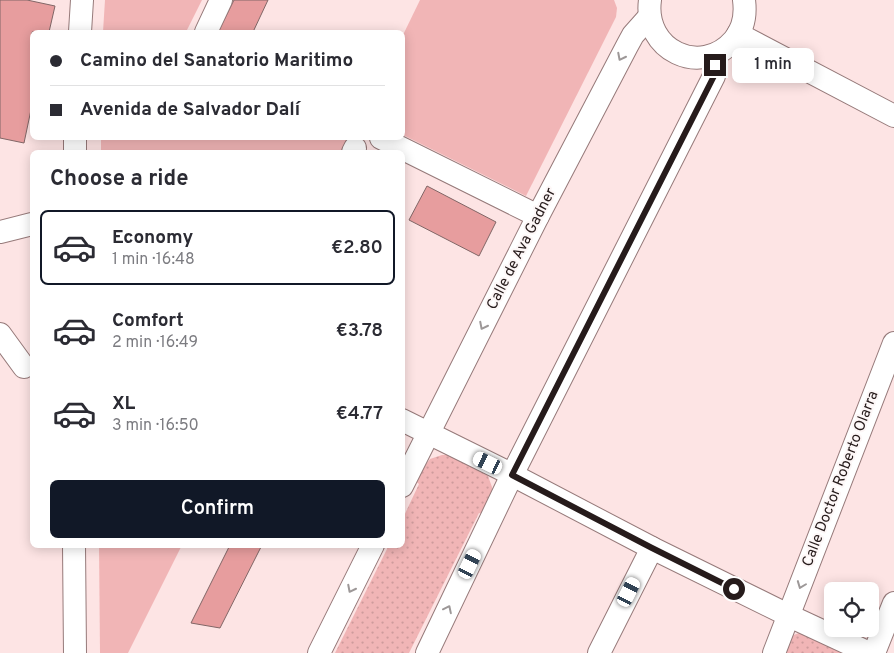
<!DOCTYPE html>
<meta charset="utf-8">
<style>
body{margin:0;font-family:Overpass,sans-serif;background:#f2f2f3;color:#2b2b33;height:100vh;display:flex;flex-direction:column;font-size:19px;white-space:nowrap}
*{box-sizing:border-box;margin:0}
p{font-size:16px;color:#7c7c81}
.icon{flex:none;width:28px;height:28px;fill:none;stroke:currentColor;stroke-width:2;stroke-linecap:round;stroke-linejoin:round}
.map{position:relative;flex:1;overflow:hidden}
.side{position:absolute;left:30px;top:150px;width:375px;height:398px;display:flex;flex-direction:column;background:#fff;border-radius:8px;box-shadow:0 2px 12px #0003}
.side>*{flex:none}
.top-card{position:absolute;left:30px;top:30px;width:375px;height:110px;border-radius:8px;box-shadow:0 2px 12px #0003;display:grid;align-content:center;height:110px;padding:0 20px;background:#fff}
.buttons{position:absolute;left:824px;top:582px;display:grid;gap:10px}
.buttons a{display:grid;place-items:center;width:55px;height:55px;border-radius:8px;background:#fff;box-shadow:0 2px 12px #0003;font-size:25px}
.end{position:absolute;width:22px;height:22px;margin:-11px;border:6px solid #261b1b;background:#fff;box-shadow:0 0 0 2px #fff}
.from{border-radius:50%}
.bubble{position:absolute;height:35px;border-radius:8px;background:#fff;box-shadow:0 2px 12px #0003;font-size:16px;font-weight:600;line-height:35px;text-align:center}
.car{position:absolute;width:15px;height:30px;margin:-15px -8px;border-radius:6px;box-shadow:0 0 4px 1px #0007;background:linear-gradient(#fff 24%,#345 0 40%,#fff 0 76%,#345 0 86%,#fff 0)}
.top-card b{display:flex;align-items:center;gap:18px;height:48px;font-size:19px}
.top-card b+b{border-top:1px solid #e1e1e2}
.top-card i{width:12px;height:12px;background:#2b2b33}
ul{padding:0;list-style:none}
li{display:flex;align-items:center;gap:15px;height:75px;margin:0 10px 8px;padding:0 10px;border:2px solid transparent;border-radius:8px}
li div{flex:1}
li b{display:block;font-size:19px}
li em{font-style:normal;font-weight:600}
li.on{border-color:#111827}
li>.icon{width:45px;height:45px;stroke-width:1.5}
h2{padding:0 20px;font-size:22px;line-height:60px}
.primary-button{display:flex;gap:10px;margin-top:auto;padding:10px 20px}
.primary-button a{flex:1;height:58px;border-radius:8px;background:#111827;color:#fff;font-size:20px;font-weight:600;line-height:58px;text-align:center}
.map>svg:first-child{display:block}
.grass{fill:#f1b5b6}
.park{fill:url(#park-dots)}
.building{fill:#e79d9e;stroke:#816666}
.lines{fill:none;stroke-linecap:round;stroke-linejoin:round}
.minor-casing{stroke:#967a7a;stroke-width:24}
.minor{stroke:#fff;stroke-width:22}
.oneway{stroke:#9d9898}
.route{stroke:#261b1b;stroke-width:6}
.labels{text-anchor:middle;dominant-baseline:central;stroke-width:4;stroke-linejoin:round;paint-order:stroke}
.street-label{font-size:15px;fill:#261b1b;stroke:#fdf7f7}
</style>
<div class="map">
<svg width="894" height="653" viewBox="0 0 894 653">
<defs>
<pattern id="park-dots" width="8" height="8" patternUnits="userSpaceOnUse" patternTransform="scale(1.25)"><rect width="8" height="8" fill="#f1b5b6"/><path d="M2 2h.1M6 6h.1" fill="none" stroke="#ce9b9c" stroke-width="1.8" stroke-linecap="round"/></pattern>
</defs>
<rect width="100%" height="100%" fill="#fde4e4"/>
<!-- grass -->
<g class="grass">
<polygon points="105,0 202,0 186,32 103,32"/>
<polygon points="420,0 614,0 617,8 616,17 526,196 403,135 403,35"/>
<polygon points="101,138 350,138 343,152 101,152"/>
<polygon points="99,545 182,545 128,653 100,653"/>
</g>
<!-- park -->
<g class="park">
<polygon points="442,455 447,455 479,470 488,476 492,487 492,496 486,515 479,513 409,653 335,653 389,545 402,545 403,518 419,484 414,480 430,459"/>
<polygon points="799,633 846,653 782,653 791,636"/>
</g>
<!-- building -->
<g class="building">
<polygon points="0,0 27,0 55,6 49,32 32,32 32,105 24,143 0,138"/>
<polygon points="234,0 268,0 253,32 218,32"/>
<polygon points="427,186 496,222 479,256 409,220"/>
<polygon points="230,545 262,545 220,628 191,623"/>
</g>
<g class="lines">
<defs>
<g id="minor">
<path d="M650,0C643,50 701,78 734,40C744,28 746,15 744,0"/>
<polyline points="80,32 82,0"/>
<polyline points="206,32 221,0"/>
<polyline points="738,34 894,116"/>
<polyline points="381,138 538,216"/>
<polyline points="75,152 75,138"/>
<polyline points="353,152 355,148"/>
<polyline points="0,232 32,224"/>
<polyline points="0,334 24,367"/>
<polyline points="402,420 503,470 652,548 796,619 869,653"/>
<polyline points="402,486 538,216 627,46 633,35 649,17"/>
<polyline points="74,545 75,653"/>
<polyline points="319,653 373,545"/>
<polyline points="427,653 512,475 714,76 716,54"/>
<polyline points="599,653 652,548"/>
<polyline points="774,653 894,343"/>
<polyline points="874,653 894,603"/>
</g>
</defs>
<!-- minor casing -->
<use href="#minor" class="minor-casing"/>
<!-- minor -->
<use href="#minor" class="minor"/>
</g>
<!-- one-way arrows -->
<defs><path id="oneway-chevron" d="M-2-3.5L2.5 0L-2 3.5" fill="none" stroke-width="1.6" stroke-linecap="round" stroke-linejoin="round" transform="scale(1.25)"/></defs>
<g class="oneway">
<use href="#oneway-chevron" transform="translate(621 57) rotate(117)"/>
<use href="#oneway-chevron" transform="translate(483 326) rotate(117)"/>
<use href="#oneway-chevron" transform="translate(801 585) rotate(111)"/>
<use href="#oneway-chevron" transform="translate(351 589) rotate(117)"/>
<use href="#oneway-chevron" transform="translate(448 609) rotate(-64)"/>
</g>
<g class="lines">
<!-- route -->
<polyline class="route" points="715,65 714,76 512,475 652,548 734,589"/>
</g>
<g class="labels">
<!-- street labels -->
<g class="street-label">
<text transform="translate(522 249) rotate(-63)">Calle de Ava Gadner</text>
<text transform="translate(841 479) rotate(-69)">Calle Doctor Roberto Olarra</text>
</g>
</g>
</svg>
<div class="buttons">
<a><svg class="icon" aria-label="locate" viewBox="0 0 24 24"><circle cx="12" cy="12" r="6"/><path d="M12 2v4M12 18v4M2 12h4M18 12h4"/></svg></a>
</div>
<i class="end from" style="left:734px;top:589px"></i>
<i class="end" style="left:715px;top:65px"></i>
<div class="bubble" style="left:732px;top:48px;width:82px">1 min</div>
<i class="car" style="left:488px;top:463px;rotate:296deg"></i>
<i class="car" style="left:470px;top:564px;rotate:26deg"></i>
<i class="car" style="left:629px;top:592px;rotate:27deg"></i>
<div class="top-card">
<b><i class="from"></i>Camino del Sanatorio Maritimo</b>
<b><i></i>Avenida de Salvador Dalí</b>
</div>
<section class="side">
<h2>Choose a ride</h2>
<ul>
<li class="on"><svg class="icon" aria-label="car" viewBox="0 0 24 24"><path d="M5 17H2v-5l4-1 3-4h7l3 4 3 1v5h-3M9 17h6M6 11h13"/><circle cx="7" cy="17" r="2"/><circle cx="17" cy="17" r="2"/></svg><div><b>Economy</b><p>1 min · 16:48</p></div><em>€2.80</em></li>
<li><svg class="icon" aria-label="car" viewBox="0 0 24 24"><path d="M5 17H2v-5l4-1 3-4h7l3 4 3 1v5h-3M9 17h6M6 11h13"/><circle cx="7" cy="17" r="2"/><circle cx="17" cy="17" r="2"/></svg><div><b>Comfort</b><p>2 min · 16:49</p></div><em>€3.78</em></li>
<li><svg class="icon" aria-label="car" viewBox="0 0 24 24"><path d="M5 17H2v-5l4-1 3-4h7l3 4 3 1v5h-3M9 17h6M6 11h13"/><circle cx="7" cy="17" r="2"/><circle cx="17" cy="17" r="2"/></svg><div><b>XL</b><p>3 min · 16:50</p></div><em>€4.77</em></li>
</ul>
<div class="primary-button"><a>Confirm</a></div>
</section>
</div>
